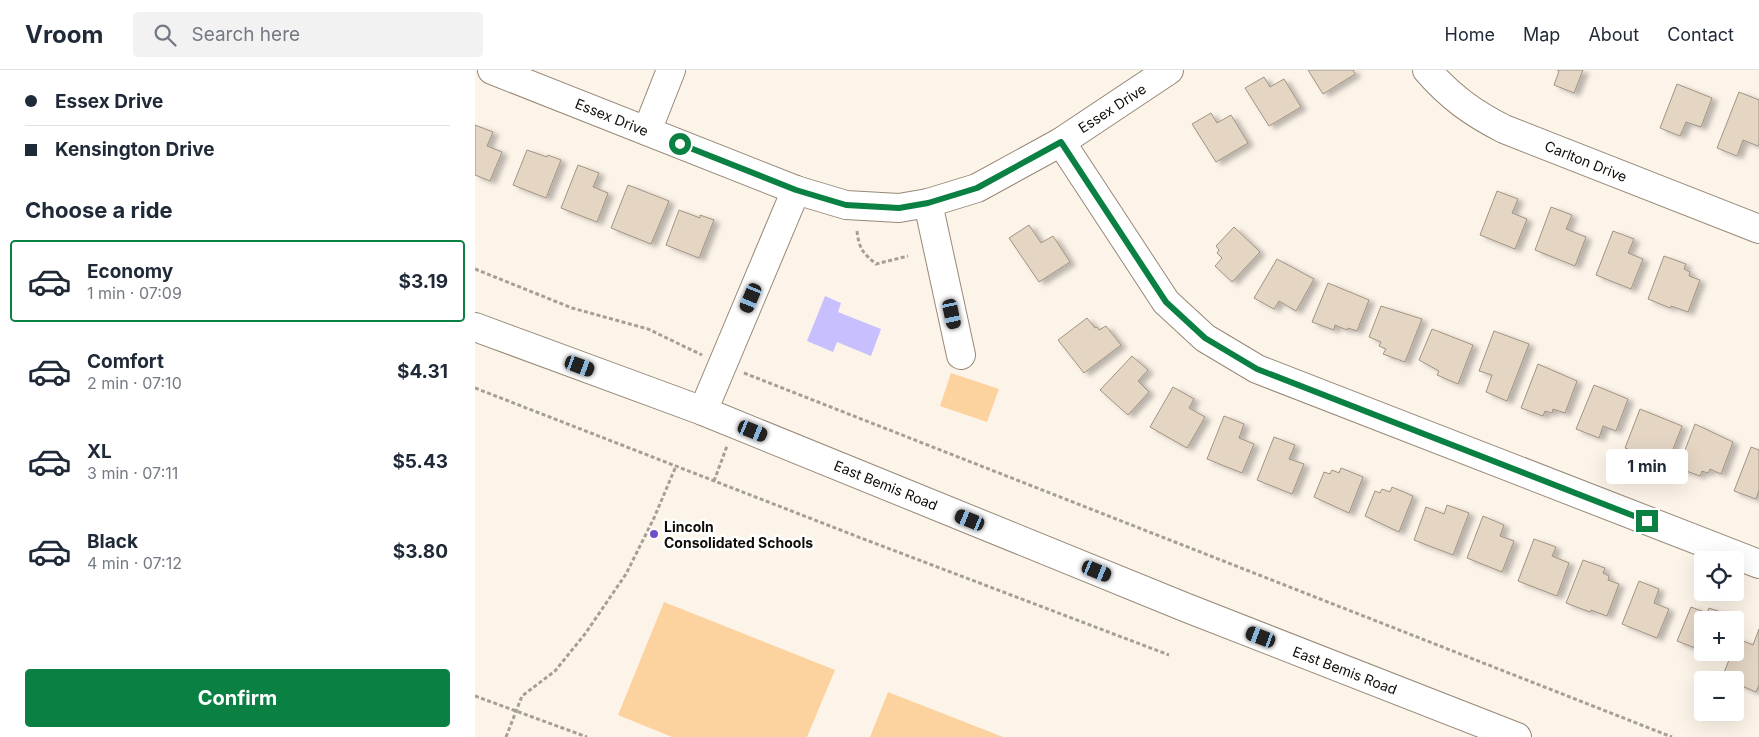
<!DOCTYPE html>
<meta charset="utf-8">
<style>
body{margin:0;font-family:Inter,sans-serif;background:#f2f2f3;color:#1f2937;height:100vh;display:flex;flex-direction:column;font-size:19px;white-space:nowrap}
*{box-sizing:border-box;margin:0}
p{font-size:16px;color:#747a83}
.icon{flex:none;width:28px;height:28px;fill:none;stroke:currentColor;stroke-width:2;stroke-linecap:round;stroke-linejoin:round}
.map{position:relative;flex:1;overflow:hidden}
.details{display:flex;flex-direction:column;background:#fff;width:475px}
.details>*{flex:none}
.guide{display:grid;align-content:center;height:110px;padding:0 25px;background:#fff}
.fabs{position:absolute;left:1219px;top:481px;display:grid;gap:10px}
.fabs a{display:grid;place-items:center;width:50px;height:50px;border-radius:5px;background:#fff;box-shadow:0 5px 20px #0002;font-size:25px}
.end{position:absolute;width:22px;height:22px;margin:-11px;border:6px solid #0b8043;background:#fff;box-shadow:0 0 0 2px #fff}
.from{border-radius:50%}
.bubble{position:absolute;height:35px;border-radius:5px;background:#fff;box-shadow:0 5px 20px #0002;font-size:16px;font-weight:700;line-height:35px;text-align:center}
.car{position:absolute;width:15px;height:30px;margin:-15px -8px;border-radius:6px;box-shadow:0 0 4px 1px #0007;background:linear-gradient(#222 24%,#8ab4d8 0 40%,#222 0 76%,#8ab4d8 0 86%,#222 0)}
.guide b{display:flex;align-items:center;gap:18px;height:48px;font-size:19px}
.guide b+b{border-top:1px solid #e0e1e3}
.guide i{width:12px;height:12px;background:#1f2937}
ul{padding:0;list-style:none}
li{display:flex;align-items:center;gap:15px;height:82px;margin:0 10px 8px;padding:0 15px;border:2px solid transparent;border-radius:5px}
li div{flex:1}
li b{display:block;font-size:19px}
li em{font-style:normal;font-weight:700}
li.active{border-color:#0b8043}
li>.icon{width:45px;height:45px;stroke-width:1.5}
h2{padding:0 25px;font-size:22px;line-height:60px}
.cta{display:flex;gap:10px;margin-top:auto;padding:10px 25px}
.cta a{flex:1;height:58px;border-radius:5px;background:#0b8043;color:#fff;font-size:20px;font-weight:700;line-height:58px;text-align:center}
header{display:flex;align-items:center;gap:30px;box-sizing:border-box;height:70px;padding:0 25px;background:#fff;border-bottom:1px solid #e0e1e3}
header strong{font-size:24px}
nav{display:flex;gap:28px;margin-inline-start:auto;font-size:18px}
.search{width:350px;height:45px;background:#f2f2f3;display:flex;align-items:center;gap:12px;box-sizing:border-box;padding:0 18px;border-radius:5px;color:#747a83;font-size:19px}
main{display:flex;flex:1;min-height:0}
.map>svg:first-child{display:block}
.green{fill:#fcd29f}
.water{fill:#c8c0fe}
.building{fill:#e5d6c4;stroke:#a19382;filter:url(#shadow)}
.lines{fill:none;stroke-linecap:round;stroke-linejoin:round}
.minor-casing{stroke:#968877;stroke-width:30}
.path{stroke:#a69f96;stroke-width:3;stroke-dasharray:4 2.5;stroke-linecap:butt}
.minor{stroke:#fff;stroke-width:28}
.route{stroke:#0b8043;stroke-width:6}
.poi-dot{fill:#6e4fc8;stroke:#fff;stroke-width:2}
.labels{text-anchor:middle;dominant-baseline:central;stroke-width:5;stroke-linejoin:round;paint-order:stroke}
.street-label{font-size:14px;fill:#110c07;stroke:#fff}
.poi-label{font-size:14px;font-weight:bold;fill:#110c07;stroke:#fff;text-anchor:start}
</style>
<header>
<strong>Vroom</strong>
<div class="search"><svg class="icon" aria-label="search" viewBox="0 0 24 24"><circle cx="10" cy="10" r="6"/><path d="M15 15l6 6"/></svg>Search here</div>
<nav><a>Home</a><a>Map</a><a>About</a><a>Contact</a></nav>
</header>
<main>
<section class="details">
<div class="guide">
<b><i class="from"></i>Essex Drive</b>
<b><i></i>Kensington Drive</b>
</div>
<h2>Choose a ride</h2>
<ul>
<li class="active"><svg class="icon" aria-label="car" viewBox="0 0 24 24"><path d="M5 17H2v-5l4-1 3-4h7l3 4 3 1v5h-3M9 17h6M6 11h13"/><circle cx="7" cy="17" r="2"/><circle cx="17" cy="17" r="2"/></svg><div><b>Economy</b><p>1 min · 07:09</p></div><em>$3.19</em></li>
<li><svg class="icon" aria-label="car" viewBox="0 0 24 24"><path d="M5 17H2v-5l4-1 3-4h7l3 4 3 1v5h-3M9 17h6M6 11h13"/><circle cx="7" cy="17" r="2"/><circle cx="17" cy="17" r="2"/></svg><div><b>Comfort</b><p>2 min · 07:10</p></div><em>$4.31</em></li>
<li><svg class="icon" aria-label="car" viewBox="0 0 24 24"><path d="M5 17H2v-5l4-1 3-4h7l3 4 3 1v5h-3M9 17h6M6 11h13"/><circle cx="7" cy="17" r="2"/><circle cx="17" cy="17" r="2"/></svg><div><b>XL</b><p>3 min · 07:11</p></div><em>$5.43</em></li>
<li><svg class="icon" aria-label="car" viewBox="0 0 24 24"><path d="M5 17H2v-5l4-1 3-4h7l3 4 3 1v5h-3M9 17h6M6 11h13"/><circle cx="7" cy="17" r="2"/><circle cx="17" cy="17" r="2"/></svg><div><b>Black</b><p>4 min · 07:12</p></div><em>$3.80</em></li>
</ul>
<div class="cta"><a>Confirm</a></div>
</section>
<div class="map">
<svg width="1284" height="667" viewBox="0 0 1284 667">
<defs>
<filter id="shadow"><feDropShadow dx="5.5" dy="3" stdDeviation="2.5" flood-color="#0004"/></filter>
</defs>
<rect width="100%" height="100%" fill="#fdf4e9"/>
<!-- green -->
<g class="green">
<polygon points="476,303 524,319 512,352 465,336"/>
<polygon points="189,532 360,600 332,667 197,667 143,645"/>
<polygon points="413,622 528,667 529,667 395,667"/>
</g>
<!-- water -->
<polygon class="water" points="350,226 366,233 363,242 406,259 396,286 362,272 358,282 332,271"/>
<!-- building -->
<g class="building">
<polygon points="833,0 878,0 880,4 848,24"/>
<polygon points="1082,0 1108,0 1099,23 1079,15 1084,1"/>
<polygon points="789,7 795,17 809,9 826,37 794,56 770,18"/>
<polygon points="1202,14 1237,28 1226,57 1211,52 1205,66 1185,58"/>
<polygon points="1264,22 1284,30 1284,74 1283,76 1268,70 1262,86 1242,78"/>
<polygon points="736,43 742,53 756,45 773,73 741,92 717,54"/>
<polygon points="0,55 18,62 12,76 27,82 15,111 0,105"/>
<polygon points="52,80 72,87 73,85 86,90 71,128 38,115"/>
<polygon points="103,95 124,103 118,117 133,123 122,152 86,138"/>
<polygon points="153,115 194,131 176,174 136,158"/>
<polygon points="1022,121 1043,129 1037,143 1052,149 1040,179 1005,165"/>
<polygon points="1076,137 1097,145 1091,159 1111,167 1100,196 1060,180"/>
<polygon points="204,140 225,148 225,145 239,150 224,188 191,175"/>
<polygon points="554,155 566,173 578,166 595,192 564,212 534,168"/>
<polygon points="759,157 785,182 757,212 740,196 747,188 742,183 744,180 741,176"/>
<polygon points="1138,161 1159,169 1153,183 1168,189 1156,219 1121,205"/>
<polygon points="1189,186 1211,194 1209,199 1215,202 1214,206 1225,210 1213,242 1196,236 1195,238 1173,229"/>
<polygon points="802,189 839,209 821,241 804,231 799,239 779,228"/>
<polygon points="853,213 894,230 882,261 873,258 872,260 860,255 859,260 837,252"/>
<polygon points="906,236 947,249 930,292 908,284 911,279 904,276 906,272 894,267"/>
<polygon points="612,248 620,258 622,257 624,260 631,256 646,275 609,303 583,270"/>
<polygon points="957,259 998,275 983,314 962,305 964,301 944,290"/>
<polygon points="1019,261 1054,274 1032,331 1011,322 1017,305 1004,301"/>
<polygon points="657,286 673,300 663,311 674,322 653,345 625,320"/>
<polygon points="1063,294 1102,311 1090,343 1078,339 1077,343 1070,341 1068,346 1046,338"/>
<polygon points="1119,315 1153,329 1141,361 1128,356 1124,368 1101,359"/>
<polygon points="698,317 719,329 714,338 730,347 712,378 675,357"/>
<polygon points="1165,339 1207,356 1195,387 1185,384 1184,386 1173,382 1171,386 1150,378"/>
<polygon points="749,346 769,354 764,368 779,374 767,403 732,389"/>
<polygon points="1220,354 1258,372 1246,404 1235,399 1233,403 1227,401 1225,406 1203,398"/>
<polygon points="799,367 820,375 814,389 829,394 817,424 782,410"/>
<polygon points="1276,377 1284,380 1284,420 1281,429 1259,421"/>
<polygon points="866,398 888,407 874,443 839,427 849,402 855,404 857,400 864,403"/>
<polygon points="917,417 938,426 924,462 890,446 900,421 905,423 907,419 915,422"/>
<polygon points="972,435 994,443 978,485 939,470 951,437 969,444"/>
<polygon points="1008,446 1029,455 1025,466 1039,471 1027,502 992,488"/>
<polygon points="1059,469 1081,477 1077,486 1094,493 1082,526 1043,511"/>
<polygon points="1108,490 1130,498 1128,503 1134,506 1133,510 1144,514 1132,546 1116,540 1115,542 1091,533"/>
<polygon points="1164,511 1184,519 1179,533 1194,539 1182,568 1147,554"/>
<polygon points="1216,537 1232,543 1234,538 1255,545 1253,550 1228,550 1228,581 1202,571"/>
<polygon points="1284,559 1284,615 1281,622 1260,613 1260,610 1252,610 1247,608 1257,582 1260,582 1260,576 1263,569 1278,575"/>
</g>
<g class="lines">
<defs>
<g id="minor">
<polyline points="17,0 321,120 371,135 424,138 453,133 502,118 586,72 694,0"/>
<path d="M952,0C975,27 998,43 1029,59L1284,159"/>
<polyline points="172,61 196,0"/>
<polyline points="586,72 691,232 730,268 782,299 1284,494"/>
<polyline points="453,133 486,285"/>
<polyline points="0,257 228,341 712,538 1042,667"/>
<polyline points="228,341 321,120"/>
</g>
</defs>
<!-- minor casing -->
<use href="#minor" class="minor-casing"/>
<!-- path -->
<g class="path">
<path d="M382,161C384,179 388,183 401,194L433,186"/>
<polyline points="0,199 97,238 173,259 227,285"/>
<polyline points="269,303 1197,667"/>
<polyline points="0,318 386,468 694,585"/>
<polyline points="239,411 252,376"/>
<polyline points="0,626 112,667"/>
<polyline points="31,667 47,626 80,601 110,564 151,504 179,448 201,396"/>
</g>
<!-- minor -->
<use href="#minor" class="minor"/>
</g>
<g class="lines">
<!-- route -->
<polyline class="route" points="205,74 321,120 371,135 424,138 453,133 502,118 586,72 691,232 730,268 782,299 1172,451"/>
</g>
<!-- markers -->
<circle class="poi-dot" cx="179" cy="464" r="5"/>
<g class="labels">
<!-- street labels -->
<g class="street-label">
<text transform="translate(637 38) rotate(-33)">Essex Drive</text>
<text transform="translate(137 47) rotate(22)">Essex Drive</text>
<text transform="translate(1111 91) rotate(22)">Carlton Drive</text>
<text transform="translate(411 415) rotate(22)">East Bemis Road</text>
<text transform="translate(870 600) rotate(21)">East Bemis Road</text>
</g>
<!-- poi labels -->
<g class="poi-label">
<text x="189" y="456">Lincoln<tspan x="189" dy="16">Consolidated Schools</tspan></text>
</g>
</g>
</svg>
<div class="fabs">
<a><svg class="icon" aria-label="locate" viewBox="0 0 24 24"><circle cx="12" cy="12" r="6"/><path d="M12 2v4M12 18v4M2 12h4M18 12h4"/></svg></a>
<a>+</a>
<a>−</a>
</div>
<i class="end from" style="left:205px;top:74px"></i>
<i class="end" style="left:1172px;top:451px"></i>
<div class="bubble" style="left:1131px;top:379px;width:82px">1 min</div>
<i class="car" style="left:276px;top:228px;rotate:203deg"></i>
<i class="car" style="left:477px;top:244px;rotate:168deg"></i>
<i class="car" style="left:105px;top:296px;rotate:110deg"></i>
<i class="car" style="left:278px;top:361px;rotate:112deg"></i>
<i class="car" style="left:495px;top:450px;rotate:292deg"></i>
<i class="car" style="left:622px;top:501px;rotate:112deg"></i>
<i class="car" style="left:786px;top:567px;rotate:291deg"></i>
</div>
</main>
